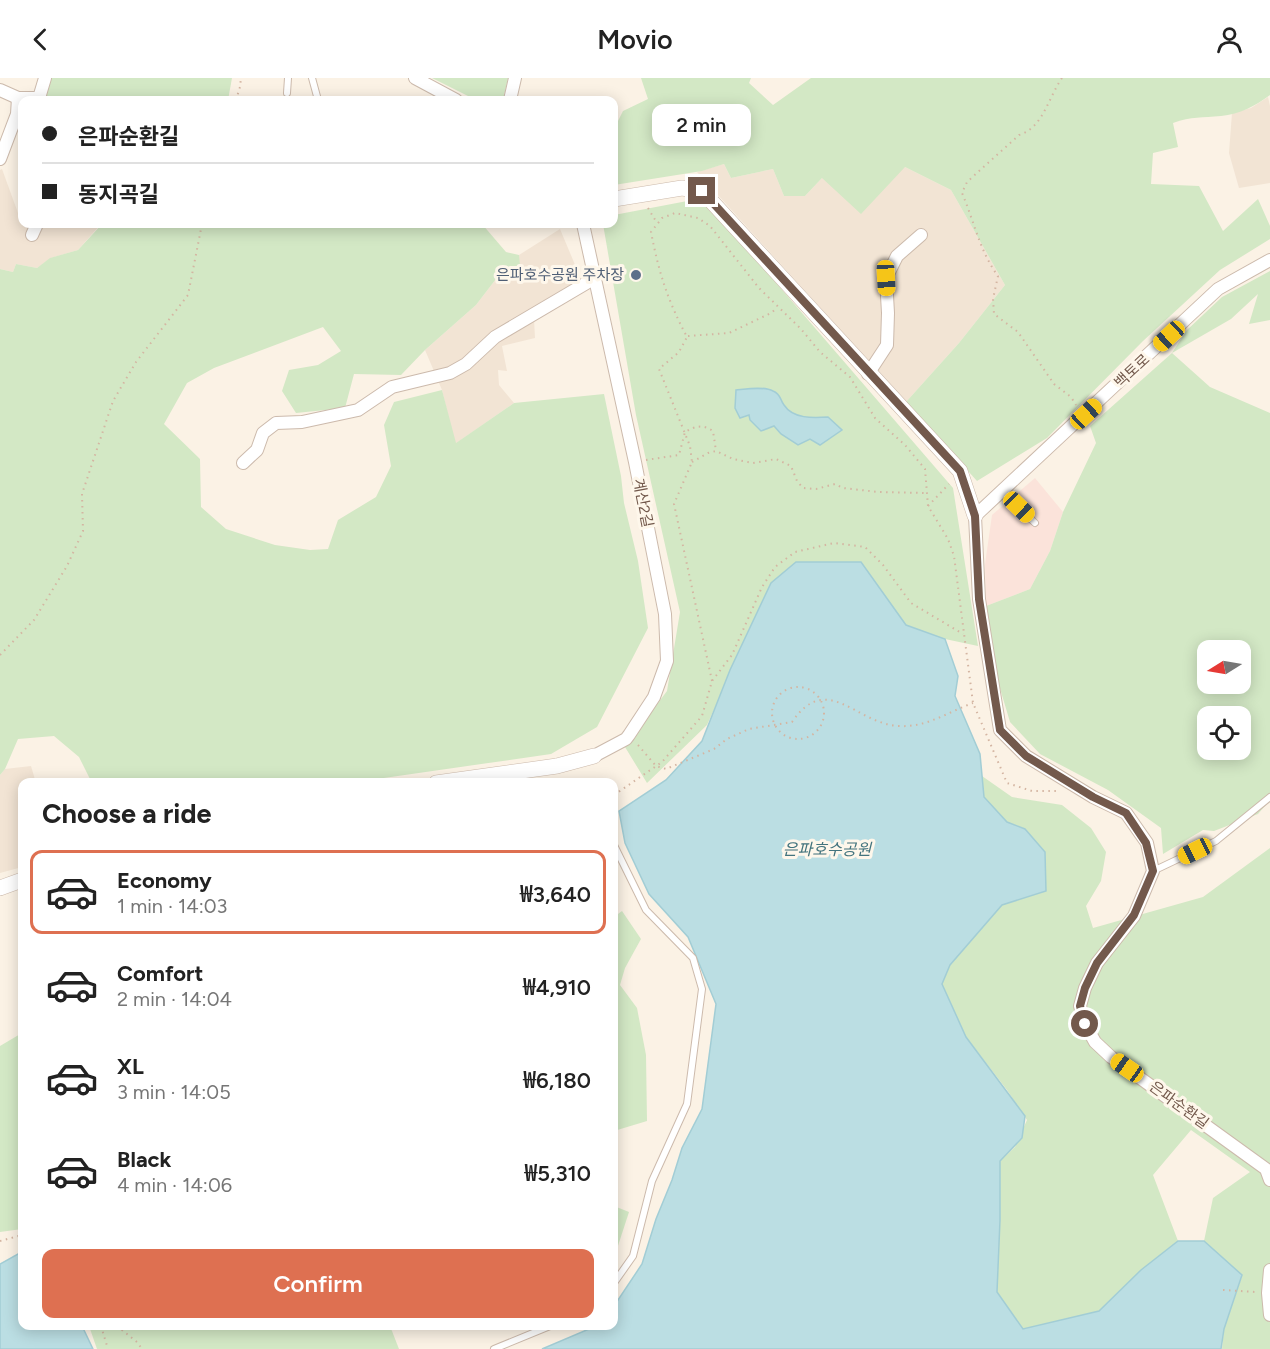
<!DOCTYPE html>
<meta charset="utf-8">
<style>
body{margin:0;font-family:Figtree,"Noto Sans KR",sans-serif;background:#f6f6f6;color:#222;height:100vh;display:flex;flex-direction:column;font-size:22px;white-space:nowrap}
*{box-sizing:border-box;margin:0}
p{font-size:20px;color:#767676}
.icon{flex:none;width:33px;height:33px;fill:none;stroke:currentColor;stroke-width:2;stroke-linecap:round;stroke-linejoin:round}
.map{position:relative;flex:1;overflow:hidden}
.drawer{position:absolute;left:18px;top:700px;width:600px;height:552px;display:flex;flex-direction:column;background:#fff;border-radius:12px;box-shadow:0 3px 15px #0003}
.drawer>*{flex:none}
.top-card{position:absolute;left:18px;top:18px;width:600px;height:132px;border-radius:12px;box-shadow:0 3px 15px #0003;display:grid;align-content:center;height:132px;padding:0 24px;background:#fff}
.needle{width:39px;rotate:259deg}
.fabs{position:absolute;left:1197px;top:562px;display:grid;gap:12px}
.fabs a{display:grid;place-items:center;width:54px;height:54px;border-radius:12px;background:#fff;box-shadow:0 3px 15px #0003;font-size:30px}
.end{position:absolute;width:27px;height:27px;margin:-14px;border:8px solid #73594c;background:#fff;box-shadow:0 0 0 3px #fff}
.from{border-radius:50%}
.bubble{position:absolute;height:42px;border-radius:12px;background:#fff;box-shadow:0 3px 15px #0003;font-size:20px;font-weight:600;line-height:42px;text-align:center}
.car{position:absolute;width:18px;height:36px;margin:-18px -9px;border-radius:8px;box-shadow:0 0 4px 2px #0007;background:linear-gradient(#f5c518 24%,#345 0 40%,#f5c518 0 76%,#345 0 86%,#f5c518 0)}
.top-card b{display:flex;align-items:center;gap:21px;height:57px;font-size:22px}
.top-card b+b{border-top:2px solid #e0e0e0}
.top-card i{width:15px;height:15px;background:#222}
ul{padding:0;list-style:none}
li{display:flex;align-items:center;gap:18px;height:84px;margin:0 12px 9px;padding:0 12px;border:3px solid transparent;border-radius:12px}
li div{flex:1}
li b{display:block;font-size:22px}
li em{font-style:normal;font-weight:600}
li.selected{border-color:#de7051}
li>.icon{width:54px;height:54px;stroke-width:1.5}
h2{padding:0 24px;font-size:27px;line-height:72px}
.button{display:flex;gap:12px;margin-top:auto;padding:12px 24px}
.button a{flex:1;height:69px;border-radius:12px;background:#de7051;color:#fff;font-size:24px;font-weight:600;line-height:69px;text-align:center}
header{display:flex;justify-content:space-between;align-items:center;height:78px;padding:0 24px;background:#fff;font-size:27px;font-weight:600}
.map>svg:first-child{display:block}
.residential{fill:#f2e4d4}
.commercial{fill:#fbe3da}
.green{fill:#d3e8c5;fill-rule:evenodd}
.water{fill:#bbdee3;stroke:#a2cdd5;stroke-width:1.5}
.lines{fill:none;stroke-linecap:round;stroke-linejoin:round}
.service-casing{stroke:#ccbaac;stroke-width:8}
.minor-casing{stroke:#ccbaac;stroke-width:14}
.tertiary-casing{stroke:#ccbaac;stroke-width:16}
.path{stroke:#d4b5a2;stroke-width:2;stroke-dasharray:1.5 4.5;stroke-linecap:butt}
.service{stroke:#fff;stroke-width:6}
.minor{stroke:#fff;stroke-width:12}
.tertiary{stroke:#fff;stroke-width:15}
.route{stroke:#73594c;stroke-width:8}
.service-dot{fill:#5c6f8a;stroke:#fef7eb;stroke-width:2}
.labels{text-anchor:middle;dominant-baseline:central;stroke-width:6;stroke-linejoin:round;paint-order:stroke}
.service-label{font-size:15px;fill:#4e5e75;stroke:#fef7eb;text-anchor:end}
.street-label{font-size:15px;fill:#73594c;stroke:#fef7eb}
.water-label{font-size:16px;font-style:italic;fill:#43747e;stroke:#fef7eb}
</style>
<header><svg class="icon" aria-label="back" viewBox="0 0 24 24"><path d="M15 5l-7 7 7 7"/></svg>Movio<svg class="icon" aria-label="person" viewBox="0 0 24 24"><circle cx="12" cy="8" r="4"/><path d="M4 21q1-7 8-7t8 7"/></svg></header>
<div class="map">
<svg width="1270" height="1271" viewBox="0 0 1270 1271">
<rect width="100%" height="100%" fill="#fbf2e5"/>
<!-- residential -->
<g class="residential">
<polygon points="1268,19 1270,28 1270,105 1239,110 1229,75 1232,35 1251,30"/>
<polygon points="724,86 731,100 773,91 784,118 805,118 822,100 905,89 951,112 1005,207 959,265 906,324 697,94"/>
<polygon points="2,91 22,146 101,146 78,172 51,180 37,190 16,186 13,194 0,191 0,92"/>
<polygon points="560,151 581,201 548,220 534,241 535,260 502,268 507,293 498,292 499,307 514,325 455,366 442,312 425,272 476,227 496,201 518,189 519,177"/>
<polygon points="31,688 36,705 22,705 22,789 0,795 0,697 5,691"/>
</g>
<!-- commercial -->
<polygon class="commercial" points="1035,400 1063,434 1050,473 1030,511 986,528 985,486 992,437"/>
<!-- green -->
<g class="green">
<polygon points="51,0 232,0 228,22 51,22 45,17"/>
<polygon points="432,0 508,0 503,22 476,22"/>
<path d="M641,0H751L749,5L773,27L811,0H1270V17C1255,28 1240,36 1221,38C1202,40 1192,38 1173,45L1178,69L1153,75L1151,106L1199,108L1223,153L1258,121L1270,148V161L1220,192L1143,263L1047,360L977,403L906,324L959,265L1005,207L951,112L905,89L861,136L822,100L805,118H784L773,91L731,100L724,86L702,93L614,107V51L623,33L648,21Z"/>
<polygon points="703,120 953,410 978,568 945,561 906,547 861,485 796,484 771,505 707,647 647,705 625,669 667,613 680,534 636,337 603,146 614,146 614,137"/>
<polygon points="102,146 482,146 506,174 519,177 520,187 496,201 476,227 425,272 401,297 354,296 345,330 296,335 282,313 289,292 318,287 341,273 323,249 214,290 187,305 164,346 200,381 201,429 226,451 275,467 310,472 328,471 338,442 376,419 391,388 384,347 394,324 442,312 456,365 514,325 604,316 621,398 624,425 638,483 648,550 597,649 551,676 349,705 92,705 79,679 54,658 18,661 5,691 0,697 0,191 13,194 16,186 37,190 50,180 78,172"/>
<path d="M1270,193V242L1249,246L1258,216L1231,241L1172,275L1210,309L1270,335V722L1258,736L1214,753L1203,752L1163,776L1161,750L1108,712L1040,676L1010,644L999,607L986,528L1030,511L1050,473L1063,434L1096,365L1090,348L1172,275L1187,252L1222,219ZM1208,573H1240V606H1208ZM1208,639H1240V672H1208Z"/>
<polygon points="982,698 1012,719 1062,727 1091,750 1106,774 1101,803 1086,828 1093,850 1203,819 1270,770 1270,1271 1222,1271 1224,1251 1242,1198 1204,1163 1213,1120 1250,1094 1191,1052 1153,1097 1178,1163 1141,1192 1099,1233 1023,1251 997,1214 1000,1142 1000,1083 1015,1069 1027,1042 1007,1012 966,959 942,906 950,887 1002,827 1046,813 1026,751 1007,744 984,719"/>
<polygon points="622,833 641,861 625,890 620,907 637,930 646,977 647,1043 614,1053 614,839"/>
<polygon points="22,955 22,1151 0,1154 0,968"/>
<polygon points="614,1128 629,1134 614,1180"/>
<polygon points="89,1248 390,1248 399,1271 97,1271"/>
</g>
<!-- water -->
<g class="water">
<path d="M736,312C746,311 764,308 773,313C781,316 780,322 784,327C793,341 813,340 828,339L842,352L820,367L810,361L798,367L781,356L774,348L761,353L750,342L749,337L740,340L735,330Z"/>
<polygon points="796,484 861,484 906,547 945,561 958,598 955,618 980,676 984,719 1007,744 1025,751 1045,774 1046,813 1002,827 950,887 942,906 966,959 1025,1038 1022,1060 1000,1083 1000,1142 997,1214 1023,1251 1099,1233 1141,1192 1178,1163 1204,1163 1242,1197 1224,1251 1221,1271 542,1271 596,1248 614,1248 614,1228 642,1186 656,1141 672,1102 682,1070 702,1031 716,926 688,859 649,816 625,765 619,733 666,702 702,663 730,592 771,505"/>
<polygon points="18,1176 22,1176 22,1248 82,1248 93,1271 0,1271 0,1186"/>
</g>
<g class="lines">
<defs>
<g id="service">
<polyline points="312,0 318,22"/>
<polyline points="287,15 288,0"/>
<polyline points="1003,414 1035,445"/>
<polyline points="614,767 646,832 693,880 702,911 687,1026 652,1103 633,1178 614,1205"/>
<polyline points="1153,793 1216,763 1270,719"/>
<polyline points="494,1271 550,1248"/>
</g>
<g id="minor">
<polyline points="415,0 456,22"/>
<polyline points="0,12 18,20 39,20 42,22"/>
<polyline points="39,20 45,0"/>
<polyline points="510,22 515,0"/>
<polyline points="0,81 17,36 18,20"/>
<polyline points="583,146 635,384 665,536 667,583 654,619 629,657 626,661 594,678"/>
<polyline points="32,157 37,146"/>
<polyline points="1270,182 1218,211 975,438 979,521 1000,652 1026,678 1093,719 1126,735 1147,765 1153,793 1134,838 1097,885 1085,910 1080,928 1085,946 1095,964 1111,979 1266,1091 1270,1102"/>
<polyline points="868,296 887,267 888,235 886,200 897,178 921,157"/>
<polyline points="243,385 257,372 263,355 276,345 302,344 358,332 392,309 450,295 466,286 495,259 595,200"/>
<polyline points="1270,1192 1268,1215 1270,1237"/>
</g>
<g id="tertiary">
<polyline points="614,121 682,110 702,113 960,393 975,438"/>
<polyline points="436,705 557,688 594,678"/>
<polyline points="0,810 22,802"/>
</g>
</defs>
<!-- service casing -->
<use href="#service" class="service-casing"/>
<!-- minor casing -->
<use href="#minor" class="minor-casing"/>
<!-- tertiary casing -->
<use href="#tertiary" class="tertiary-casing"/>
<!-- path -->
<g class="path">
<path d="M1062,0C1048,20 1043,50 1019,57L967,104L962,115C974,143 980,174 998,198L993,221L994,236L1018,254L1054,306L1071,319L1076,327"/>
<polyline points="236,22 240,9 241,0"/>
<polyline points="648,130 657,145"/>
<polyline points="688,258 729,255 771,235 777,230"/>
<path d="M646,382L679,377L685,354C695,348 703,346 713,353L716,373"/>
<polyline points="692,384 708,375 716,373 733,381 753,385 776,381 791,388 797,403 803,410 816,411 835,406 843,410 878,414 928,415"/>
<polyline points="928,428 949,406"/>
<polyline points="0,577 34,542 67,488 83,453 82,416 113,323 136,284 188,217 202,146"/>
<path d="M712,603L674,426L692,384L690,368L659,291L679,274L687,259C667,221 659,195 651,154L662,140L675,135L698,140L710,148L759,210L801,251L820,274L850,299L875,340L905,367L925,391L928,428L948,461L954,478L973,625L1007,705L1032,713H1059"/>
<circle cx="798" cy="635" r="26"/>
<path d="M638,667L656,688L666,691L714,671L727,661L749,651L792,644C827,593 855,645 898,648C926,650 948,634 973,625"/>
<polyline points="614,717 662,684 702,638 712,603 732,577 762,509 775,489 795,474 834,465 865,469 883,487 911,525 963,556"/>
<polyline points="0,1163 22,1157"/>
<polyline points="1223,1212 1256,1214"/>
<polyline points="101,1248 108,1271"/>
<polyline points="117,1248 137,1264 142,1271"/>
</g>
<!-- service -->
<use href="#service" class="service"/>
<!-- minor -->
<use href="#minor" class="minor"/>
<!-- tertiary -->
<use href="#tertiary" class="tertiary"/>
</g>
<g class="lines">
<!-- route -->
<polyline class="route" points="702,113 960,393 975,438 979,521 1000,652 1026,678 1093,719 1126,735 1146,765 1153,793 1134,837 1097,885 1085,910 1080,928 1085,946"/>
</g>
<!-- markers -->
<circle class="service-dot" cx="636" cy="197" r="6"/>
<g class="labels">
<!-- service labels -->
<g class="service-label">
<text x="624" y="197">은파호수공원 주차장</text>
</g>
<!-- street labels -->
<g class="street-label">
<text transform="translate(1132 293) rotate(-43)">백토로</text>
<text transform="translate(643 425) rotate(79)">계산2길</text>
<text transform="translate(1179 1027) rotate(36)">은파순환길</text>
</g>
<!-- water labels -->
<g class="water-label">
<text x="827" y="771">은파호수공원</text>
</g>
</g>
</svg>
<div class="fabs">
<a><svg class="needle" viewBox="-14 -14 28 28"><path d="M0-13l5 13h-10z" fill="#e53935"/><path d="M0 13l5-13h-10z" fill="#767676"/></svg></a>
<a><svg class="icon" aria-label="locate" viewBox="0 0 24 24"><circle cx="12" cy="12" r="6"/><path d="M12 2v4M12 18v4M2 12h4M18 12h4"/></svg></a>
</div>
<i class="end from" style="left:1085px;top:946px"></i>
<i class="end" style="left:702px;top:113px"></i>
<div class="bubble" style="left:652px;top:26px;width:99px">2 min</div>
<i class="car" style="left:886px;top:200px;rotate:177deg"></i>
<i class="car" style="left:1169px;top:258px;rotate:227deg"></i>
<i class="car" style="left:1086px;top:336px;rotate:47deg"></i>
<i class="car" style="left:1019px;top:429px;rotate:134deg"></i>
<i class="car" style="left:1195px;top:773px;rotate:244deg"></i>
<i class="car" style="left:1127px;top:990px;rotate:305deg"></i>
<div class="top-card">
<b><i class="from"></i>은파순환길</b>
<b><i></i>동지곡길</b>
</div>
<section class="drawer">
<h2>Choose a ride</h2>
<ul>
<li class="selected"><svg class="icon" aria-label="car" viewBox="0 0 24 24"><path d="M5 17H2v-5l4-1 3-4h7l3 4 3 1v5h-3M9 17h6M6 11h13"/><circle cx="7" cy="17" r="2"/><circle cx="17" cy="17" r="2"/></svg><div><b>Economy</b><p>1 min · 14:03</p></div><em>₩3,640</em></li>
<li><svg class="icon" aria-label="car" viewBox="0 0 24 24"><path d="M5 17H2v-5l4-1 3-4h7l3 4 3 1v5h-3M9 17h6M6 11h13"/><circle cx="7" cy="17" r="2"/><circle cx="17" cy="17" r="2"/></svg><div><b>Comfort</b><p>2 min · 14:04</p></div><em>₩4,910</em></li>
<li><svg class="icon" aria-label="car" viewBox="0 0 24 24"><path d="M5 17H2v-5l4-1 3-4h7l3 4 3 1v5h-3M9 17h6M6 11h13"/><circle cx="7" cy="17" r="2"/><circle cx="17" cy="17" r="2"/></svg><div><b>XL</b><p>3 min · 14:05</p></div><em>₩6,180</em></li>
<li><svg class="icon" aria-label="car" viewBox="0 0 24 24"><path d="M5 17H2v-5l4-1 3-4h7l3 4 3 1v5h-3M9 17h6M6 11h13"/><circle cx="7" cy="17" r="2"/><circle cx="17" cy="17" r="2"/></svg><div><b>Black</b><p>4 min · 14:06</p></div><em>₩5,310</em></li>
</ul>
<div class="button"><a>Confirm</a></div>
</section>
</div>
